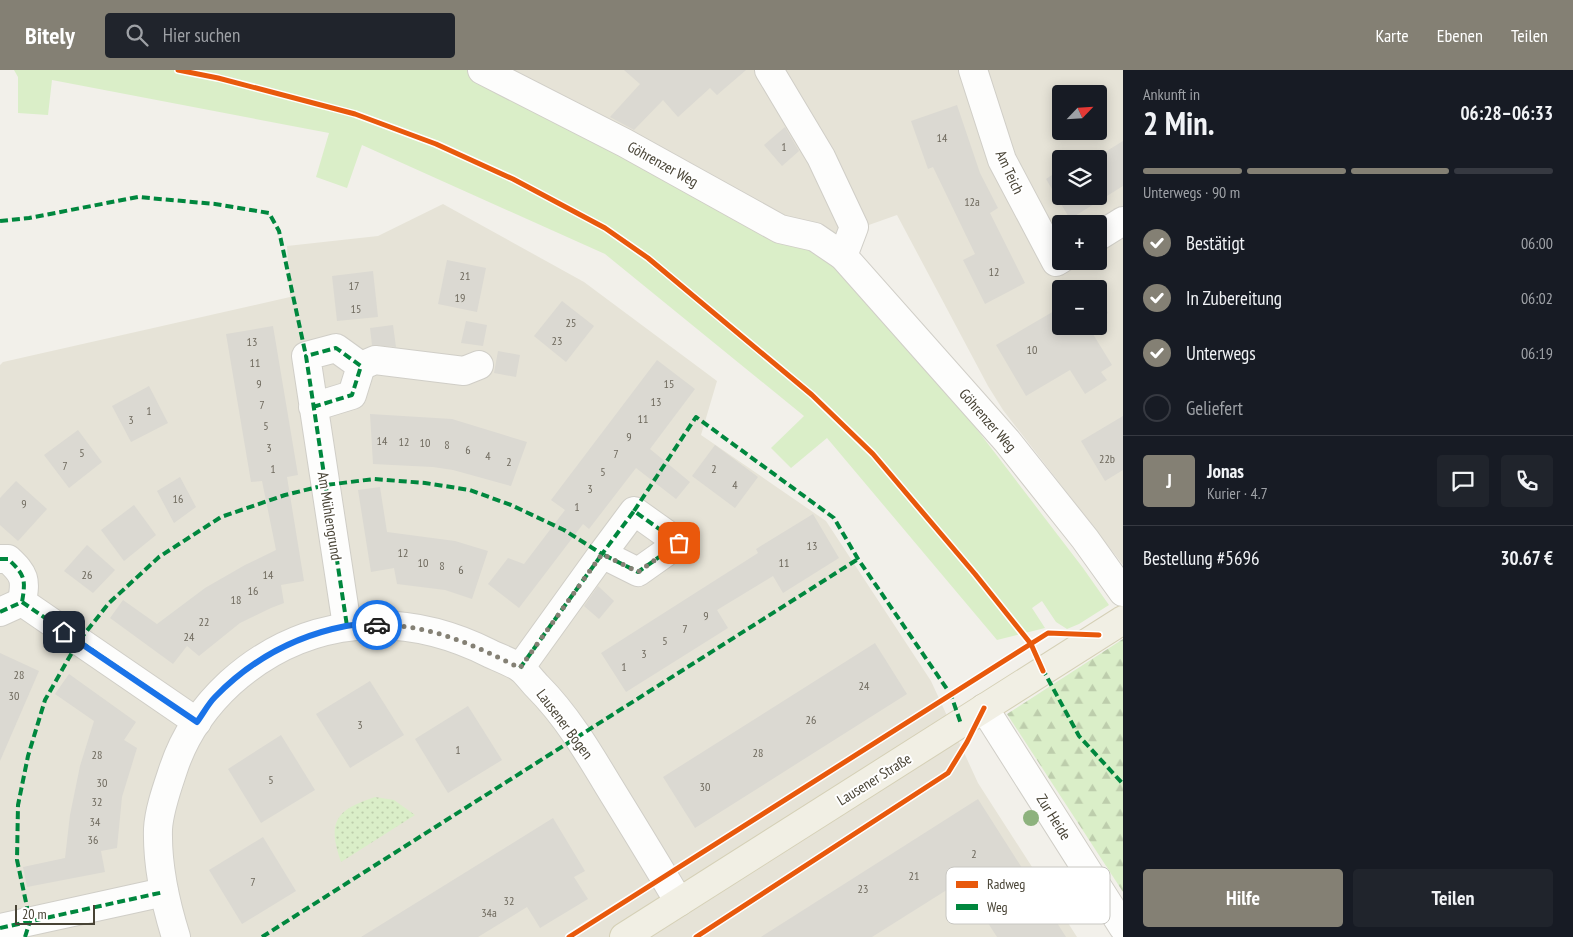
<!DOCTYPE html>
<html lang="de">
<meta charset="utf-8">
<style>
:root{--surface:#171b24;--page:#20242c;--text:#f1f3f6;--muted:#9ea1a6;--line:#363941;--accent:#848074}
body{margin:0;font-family:"PT Sans Narrow",sans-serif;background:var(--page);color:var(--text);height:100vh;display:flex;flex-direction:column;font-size:19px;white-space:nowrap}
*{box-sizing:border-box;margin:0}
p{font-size:16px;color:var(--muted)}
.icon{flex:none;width:28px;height:28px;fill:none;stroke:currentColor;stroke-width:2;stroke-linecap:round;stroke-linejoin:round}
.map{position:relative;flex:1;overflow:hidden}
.side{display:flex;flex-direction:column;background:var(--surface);width:450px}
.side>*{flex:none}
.needle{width:32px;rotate:65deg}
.buttons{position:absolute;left:1052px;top:15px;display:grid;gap:10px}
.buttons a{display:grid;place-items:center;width:55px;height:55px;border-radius:5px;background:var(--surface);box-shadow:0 2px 12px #0003;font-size:25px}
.scale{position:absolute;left:15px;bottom:12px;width:80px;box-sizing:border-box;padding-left:5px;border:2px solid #484335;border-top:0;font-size:14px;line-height:18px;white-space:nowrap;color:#484335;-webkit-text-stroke:4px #fff;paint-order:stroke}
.pin{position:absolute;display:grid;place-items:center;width:42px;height:42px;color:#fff;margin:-21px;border-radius:10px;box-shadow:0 2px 8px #0006}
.courier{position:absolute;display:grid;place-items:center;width:50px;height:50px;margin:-25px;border:4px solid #1a73e8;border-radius:50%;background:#fff;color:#222;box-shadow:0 1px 6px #0007}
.overview em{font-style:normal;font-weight:800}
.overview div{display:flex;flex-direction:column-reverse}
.overview{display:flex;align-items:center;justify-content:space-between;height:85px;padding:0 20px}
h1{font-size:32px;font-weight:800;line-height:38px}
.bar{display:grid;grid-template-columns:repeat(4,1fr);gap:8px 5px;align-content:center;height:60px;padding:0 20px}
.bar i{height:6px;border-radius:4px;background:var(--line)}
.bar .selected{background:var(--accent)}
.bar p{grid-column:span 4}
.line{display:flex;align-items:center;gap:12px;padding:0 20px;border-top:1px solid var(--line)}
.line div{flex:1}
.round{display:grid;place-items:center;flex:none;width:52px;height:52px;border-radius:5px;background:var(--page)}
ol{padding:0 20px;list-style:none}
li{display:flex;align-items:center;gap:15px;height:55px}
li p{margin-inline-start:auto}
li .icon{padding:5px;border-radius:50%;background:var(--accent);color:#fff;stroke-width:4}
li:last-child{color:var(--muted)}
li i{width:28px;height:28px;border:2px solid var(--line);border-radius:50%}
.primary-button{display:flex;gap:10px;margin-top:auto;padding:10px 20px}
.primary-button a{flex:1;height:58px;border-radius:5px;background:var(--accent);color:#fff;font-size:20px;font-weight:800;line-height:58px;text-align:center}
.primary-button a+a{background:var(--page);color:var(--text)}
header{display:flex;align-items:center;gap:30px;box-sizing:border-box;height:70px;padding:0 25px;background:var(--accent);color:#fff}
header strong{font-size:24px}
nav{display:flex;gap:28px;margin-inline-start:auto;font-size:18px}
.search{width:350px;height:45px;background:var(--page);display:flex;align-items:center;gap:12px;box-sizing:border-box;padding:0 18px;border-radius:5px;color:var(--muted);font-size:19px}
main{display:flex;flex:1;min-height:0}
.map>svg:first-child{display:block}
.residential{fill:#e6e3d7;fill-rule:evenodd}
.green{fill:#daeec8}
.forest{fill:url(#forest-firs)}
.park{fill:url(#park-dots)}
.building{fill:#dbd9d2}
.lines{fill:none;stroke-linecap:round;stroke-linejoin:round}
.minor-casing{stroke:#d0cec7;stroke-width:30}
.major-casing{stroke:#d5d0b6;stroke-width:30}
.minor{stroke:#fdfdfc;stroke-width:28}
.major{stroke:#f1efe4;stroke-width:28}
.quiet{stroke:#00873e;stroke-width:4;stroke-dasharray:8 4;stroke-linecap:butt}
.cycleway-casing{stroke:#fff;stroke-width:8}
.cycleway{stroke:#e8590c;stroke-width:5}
.tree{fill:#8db27d}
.done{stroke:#848074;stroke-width:5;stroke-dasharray:0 9}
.route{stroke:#1a73e8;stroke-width:6}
.labels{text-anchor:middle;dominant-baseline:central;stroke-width:4;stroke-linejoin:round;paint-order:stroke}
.number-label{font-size:12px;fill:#6e695d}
.street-label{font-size:15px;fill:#484335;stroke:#fff}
.key{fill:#fff;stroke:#c8c7c2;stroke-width:1}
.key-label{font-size:14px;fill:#484335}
</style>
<header>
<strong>Bitely</strong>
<div class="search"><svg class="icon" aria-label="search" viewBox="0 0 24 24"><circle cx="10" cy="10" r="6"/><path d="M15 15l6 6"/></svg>Hier suchen</div>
<nav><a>Karte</a><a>Ebenen</a><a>Teilen</a></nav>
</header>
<main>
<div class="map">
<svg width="1123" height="867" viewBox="0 0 1123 867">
<defs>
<pattern id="forest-firs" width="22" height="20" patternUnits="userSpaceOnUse" patternTransform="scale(1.25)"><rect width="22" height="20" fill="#daeec8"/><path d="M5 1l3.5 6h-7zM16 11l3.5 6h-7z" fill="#bdcdac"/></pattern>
<pattern id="park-dots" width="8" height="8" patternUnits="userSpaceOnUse" patternTransform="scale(1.25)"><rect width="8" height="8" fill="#daeec8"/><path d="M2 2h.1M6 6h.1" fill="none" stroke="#bdcdac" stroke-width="1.8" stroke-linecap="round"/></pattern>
</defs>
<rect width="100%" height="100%" fill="#f2f0ea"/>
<g class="residential">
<path d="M 502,0 L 1123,0 L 1123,495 L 1003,340 L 988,316 L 897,145 L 835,167 L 809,160 ZM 1061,24 L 1099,24 L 1099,61 L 1061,61 ZM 1061,89 L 1099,89 L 1099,126 L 1061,126 ZM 1061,154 L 1099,154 L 1099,191 L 1061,191 ZM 1061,219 L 1099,219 L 1099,256 L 1061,256 Z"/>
<path d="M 443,134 L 584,212 L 717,311 L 701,365 L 826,451 L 931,611 L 978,713 L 1077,867 L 0,867 L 0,295 L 3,292 L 290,227 L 287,176 L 378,166 Z"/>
</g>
<path class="green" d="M 14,0 L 470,0 L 805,173 L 839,196 L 933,302 L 1083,498 L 1109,535 L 1079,554 L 1067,559 L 1056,552 L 1042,531 L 1032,538 L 1045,558 L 997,570 L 827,368 L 791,398 L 771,378 L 804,346 L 605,184 L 362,75 L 347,118 L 316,107 L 329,63 L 52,10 L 48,45 L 18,43 L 18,7 Z"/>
<path class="forest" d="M 1123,569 L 1123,822 L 1007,644 Z"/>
<path class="park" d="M 375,727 L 394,730 L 415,745 L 341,792 C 327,752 335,740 375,727 Z"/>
<g class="building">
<path d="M 624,0 L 746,0 L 717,25 L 710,18 L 678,47 L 663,30 L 634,60 L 610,47 L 640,14 Z"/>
<path d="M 957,35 L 980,103 L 998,138 L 990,143 L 1025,213 L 985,234 L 963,190 L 975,184 L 933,97 L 928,99 L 911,51 Z"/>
<path d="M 785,57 L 799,81 L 782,96 L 764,75 Z"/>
<path d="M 1123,71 L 1123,116 L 1070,149 L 1046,109 L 1061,99 L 1061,126 L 1099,126 L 1099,89 L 1094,89 Z"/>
<path d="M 447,190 L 486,198 L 477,242 L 438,234 Z"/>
<path d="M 373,201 L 378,247 L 337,251 L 332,206 Z"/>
<path d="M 1099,227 L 1108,243 L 1099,248 Z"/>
<path d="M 562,231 L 594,256 L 566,292 L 534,266 Z"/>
<path d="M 1061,237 L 1061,256 L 1088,256 L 1112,295 L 1101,302 L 1107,310 L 1085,324 L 1070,300 L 1026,326 L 996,275 Z"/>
<path d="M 466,251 L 487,255 L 483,276 L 461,273 Z"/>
<path d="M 393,255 L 396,277 L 372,275 L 370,258 Z"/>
<path d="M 273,256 L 298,405 L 287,407 L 304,511 L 281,515 L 284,533 L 271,538 L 240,553 L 199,586 L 187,576 L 173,594 L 110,548 L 123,530 L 157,554 L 205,518 L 245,495 L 276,480 L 262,411 L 251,412 L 226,264 Z"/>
<path d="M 498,281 L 520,285 L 516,307 L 494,303 Z"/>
<path d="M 657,290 L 695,319 L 650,379 L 690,412 L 676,429 L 636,398 L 589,459 L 583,454 L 519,538 L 488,514 L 508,488 L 524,494 L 565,440 L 551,430 Z"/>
<path d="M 149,316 L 168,353 L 131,372 L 112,336 Z"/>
<path d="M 370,344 L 452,349 L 527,372 L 511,416 L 453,400 L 433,397 L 373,394 Z"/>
<path d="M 1123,346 L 1123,400 L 1105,411 L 1081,371 Z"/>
<path d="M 78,360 L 102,392 L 69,418 L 44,385 Z"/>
<path d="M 715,375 L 758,407 L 735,438 L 692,406 Z"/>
<path d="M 180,407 L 196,437 L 174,453 L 157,421 Z"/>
<path d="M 16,411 L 47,439 L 18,471 L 0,455 L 0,428 Z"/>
<path d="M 380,417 L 387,462 L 455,471 L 488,481 L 472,529 L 445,520 L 397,514 L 394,498 L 371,502 L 358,420 Z"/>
<path d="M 134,435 L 156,465 L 124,491 L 101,460 Z"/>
<path d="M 813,444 L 839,488 L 783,523 L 773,506 L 717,540 L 728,558 L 626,622 L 601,583 L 758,483 L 756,479 Z"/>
<path d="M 87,475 L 115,500 L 93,523 L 64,501 Z"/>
<path d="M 598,516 L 614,531 L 599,549 L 584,536 Z"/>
<path d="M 875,573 L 907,624 L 695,758 L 663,707 Z"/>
<path d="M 0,583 L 39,601 L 0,691 Z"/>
<path d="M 69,604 L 136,652 L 124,670 L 137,678 L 122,727 L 117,778 L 101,781 L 105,802 L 27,817 L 23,797 L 65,788 L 70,745 L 80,696 L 94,651 L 55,624 Z"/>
<path d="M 370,611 L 404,665 L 350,698 L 316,644 Z"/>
<path d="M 468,636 L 502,690 L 448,723 L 415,669 Z"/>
<path d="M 281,665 L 315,720 L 261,753 L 228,699 Z"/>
<path d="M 978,729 L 1066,867 L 997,867 L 961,811 L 872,867 L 761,867 Z"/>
<path d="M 553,748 L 585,801 L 574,807 L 588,829 L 540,858 L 527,837 L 478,867 L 361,867 Z"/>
<path d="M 263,767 L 296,821 L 242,854 L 209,800 Z"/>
</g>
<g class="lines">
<g class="minor-casing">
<g id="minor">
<path d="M 482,0 L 625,73 L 780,159 L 815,167 L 843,186"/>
<path d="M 769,0 L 821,87 L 854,157 L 843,186 L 1007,371 L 1085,469 L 1123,522"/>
<path d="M 973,0 L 1002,90 L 1056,192 L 1061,189"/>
<path d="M 1099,166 L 1123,151"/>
<path d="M 361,296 L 375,290 L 464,301 L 479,295"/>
<path d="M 313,337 L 352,325 L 361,296 L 336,278 L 306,286 L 347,556"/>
<path d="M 0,489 L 8,489 C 25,505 26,509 22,532"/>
<path d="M 22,532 L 197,652"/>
<path d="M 0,542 L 22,532"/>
<path d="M 520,598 L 602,484 L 638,502 L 679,473 L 634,441 L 602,484"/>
<path d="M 984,638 L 1123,857"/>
<path d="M 0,858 L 164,822"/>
<path d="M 176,867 C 165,832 157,796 158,759 C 159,740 167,718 173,700 C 184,666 204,637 230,613 C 306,545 402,539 491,584 C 500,588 510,592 519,597 C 526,602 531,610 537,616 C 566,645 587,680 608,715 C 632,754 656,793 679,832"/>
</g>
</g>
<g class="major-casing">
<path id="major" d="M 624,867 L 1123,550"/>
</g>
<use href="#minor" class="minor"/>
<use href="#major" class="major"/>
<g class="quiet">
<path d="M 0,151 L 29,148 L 138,127 L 215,134 L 269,143 L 279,161 L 306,286"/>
<path d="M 313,337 L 352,325 L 361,296 L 336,278 L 306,286 L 347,556"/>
<path d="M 634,441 L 696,347 L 834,448 L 858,489 L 951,625 L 961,654"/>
<path d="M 0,489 L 8,489 C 25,505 26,509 22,532"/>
<path d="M 22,532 L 197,652"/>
<path d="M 0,542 L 22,532"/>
<path d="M 1042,598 L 1079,666 L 1123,714"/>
<path d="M 0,858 L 164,822"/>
<path d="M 25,867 L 30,851 L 17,790 L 18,735 L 28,686 L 45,630 L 78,572 L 109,533 L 159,487 L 221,447 L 285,425 L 326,415 L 374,409 L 425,413 L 470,420 L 511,435 L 564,460 L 602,484 L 634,441 L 679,473 L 638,502 L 602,484 L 520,598"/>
<path d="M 262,867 L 858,489"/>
</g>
<g class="cycleway-casing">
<g id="cycleway">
<path d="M 178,0 L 218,8 L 355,44 L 436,74 L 513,109 L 605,158 L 648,188 L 812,325 L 873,384 L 975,504 L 1031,574 L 1043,601"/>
<path d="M 569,867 L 1048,563 L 1099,565"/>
<path d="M 696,867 L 948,703 L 967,672 L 984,638"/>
</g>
</g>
<use href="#cycleway" class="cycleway"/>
</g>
<circle class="tree" cx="1031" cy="748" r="8"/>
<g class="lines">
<path class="done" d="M 377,555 C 429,554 474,575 520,598 L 602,484 L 638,502 L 679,473"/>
<path class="route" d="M 64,562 L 197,652 C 203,644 208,634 215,627 C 251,590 295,566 346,556 C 356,554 367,555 377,555"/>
</g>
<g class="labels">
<g class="number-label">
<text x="942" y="67">14</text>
<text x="784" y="76">1</text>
<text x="972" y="131">12a</text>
<text x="994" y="201">12</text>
<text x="465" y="205">21</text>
<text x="354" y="215">17</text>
<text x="460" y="227">19</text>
<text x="356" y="238">15</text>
<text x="571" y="252">25</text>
<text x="557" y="270">23</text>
<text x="252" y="271">13</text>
<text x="1032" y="279">10</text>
<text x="255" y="292">11</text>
<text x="259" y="313">9</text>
<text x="669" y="313">15</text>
<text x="656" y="331">13</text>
<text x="262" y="334">7</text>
<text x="149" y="340">1</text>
<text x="643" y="348">11</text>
<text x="131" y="349">3</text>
<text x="266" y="355">5</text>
<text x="629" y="366">9</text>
<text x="382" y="370">14</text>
<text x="404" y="371">12</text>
<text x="425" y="372">10</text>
<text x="447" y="374">8</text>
<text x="269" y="377">3</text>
<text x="468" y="379">6</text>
<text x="82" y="382">5</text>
<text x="616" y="383">7</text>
<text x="488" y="385">4</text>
<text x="1107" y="388">22b</text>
<text x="509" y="391">2</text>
<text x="65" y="395">7</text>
<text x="273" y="398">1</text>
<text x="714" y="398">2</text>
<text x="603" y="401">5</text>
<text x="735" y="414">4</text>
<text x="590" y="418">3</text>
<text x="178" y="428">16</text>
<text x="24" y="433">9</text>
<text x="577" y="436">1</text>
<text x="812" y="475">13</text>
<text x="403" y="482">12</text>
<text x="423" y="492">10</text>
<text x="784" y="492">11</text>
<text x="442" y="495">8</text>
<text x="461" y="499">6</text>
<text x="87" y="504">26</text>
<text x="268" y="504">14</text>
<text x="253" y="520">16</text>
<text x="236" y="529">18</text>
<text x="706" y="545">9</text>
<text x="204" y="551">22</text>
<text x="685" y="558">7</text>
<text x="189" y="566">24</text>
<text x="665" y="570">5</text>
<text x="644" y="583">3</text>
<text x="624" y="596">1</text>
<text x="19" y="604">28</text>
<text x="864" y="615">24</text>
<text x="14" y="625">30</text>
<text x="811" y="649">26</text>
<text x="360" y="654">3</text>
<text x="458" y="679">1</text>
<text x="758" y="682">28</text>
<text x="97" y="684">28</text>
<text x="271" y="709">5</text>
<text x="102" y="712">30</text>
<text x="705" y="716">30</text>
<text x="97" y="731">32</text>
<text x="95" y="751">34</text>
<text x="93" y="769">36</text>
<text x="974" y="783">2</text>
<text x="914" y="805">21</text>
<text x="253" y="811">7</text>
<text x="863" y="818">23</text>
<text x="509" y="830">32</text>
<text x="489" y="842">34a</text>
</g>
<g class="street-label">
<text transform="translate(663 94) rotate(29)">Göhrenzer Weg</text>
<text transform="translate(1010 102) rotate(65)">Am Teich</text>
<text transform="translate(988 350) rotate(49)">Göhrenzer Weg</text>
<text transform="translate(330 446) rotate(81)">Am Mühlengrund</text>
<text transform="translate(565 654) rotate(53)">Lausener Bogen</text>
<text transform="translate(874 709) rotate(-32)">Lausener Straße</text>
<text transform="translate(1054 747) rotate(58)">Zur Heide</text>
</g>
</g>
<rect x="946" y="797" width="164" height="57" rx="8" class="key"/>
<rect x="956" y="811" width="22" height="7" fill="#e8590c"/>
<rect x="956" y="834" width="22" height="6" fill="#00873e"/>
<g class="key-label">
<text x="987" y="819">Radweg</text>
<text x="987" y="842">Weg</text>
</g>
</svg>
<div class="buttons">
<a><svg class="needle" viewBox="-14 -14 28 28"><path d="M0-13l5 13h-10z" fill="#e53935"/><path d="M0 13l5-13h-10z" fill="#9ea1a6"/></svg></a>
<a><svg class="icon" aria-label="layers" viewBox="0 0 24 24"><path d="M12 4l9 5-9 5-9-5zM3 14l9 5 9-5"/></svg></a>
<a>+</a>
<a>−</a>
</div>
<div class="scale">20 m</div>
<div class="pin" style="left:679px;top:473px;background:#ea580c"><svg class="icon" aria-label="bag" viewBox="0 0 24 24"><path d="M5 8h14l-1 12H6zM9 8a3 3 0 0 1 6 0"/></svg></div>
<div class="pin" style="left:64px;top:562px;background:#1f2937"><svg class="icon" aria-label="home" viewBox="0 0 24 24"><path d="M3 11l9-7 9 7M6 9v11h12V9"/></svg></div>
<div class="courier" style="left:377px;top:555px"><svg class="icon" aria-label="car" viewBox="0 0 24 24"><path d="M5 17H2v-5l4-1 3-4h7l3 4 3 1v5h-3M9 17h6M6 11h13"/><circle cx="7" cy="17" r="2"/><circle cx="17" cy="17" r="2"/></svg></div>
</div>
<section class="side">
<div class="overview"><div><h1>2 Min.</h1><p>Ankunft in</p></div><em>06:28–06:33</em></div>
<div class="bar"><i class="selected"></i><i class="selected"></i><i class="selected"></i><i></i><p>Unterwegs · 90 m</p></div>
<ol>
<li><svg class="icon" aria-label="check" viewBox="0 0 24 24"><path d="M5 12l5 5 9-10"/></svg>Bestätigt<p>06:00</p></li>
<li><svg class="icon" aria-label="check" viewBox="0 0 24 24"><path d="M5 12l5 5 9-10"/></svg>In Zubereitung<p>06:02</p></li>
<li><svg class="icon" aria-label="check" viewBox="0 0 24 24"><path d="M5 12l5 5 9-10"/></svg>Unterwegs<p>06:19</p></li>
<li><i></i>Geliefert</li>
</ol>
<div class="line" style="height:90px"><b class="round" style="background:var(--accent);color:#fff">J</b><div><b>Jonas</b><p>Kurier · 4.7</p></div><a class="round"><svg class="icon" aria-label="chat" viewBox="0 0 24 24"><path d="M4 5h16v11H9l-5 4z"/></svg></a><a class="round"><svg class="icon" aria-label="phone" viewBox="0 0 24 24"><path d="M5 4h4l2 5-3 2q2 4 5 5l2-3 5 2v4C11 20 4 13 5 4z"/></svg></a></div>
<div class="line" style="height:65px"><div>Bestellung #5696</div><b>30.67 €</b></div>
<div class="primary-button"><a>Hilfe</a><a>Teilen</a></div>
</section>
</main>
